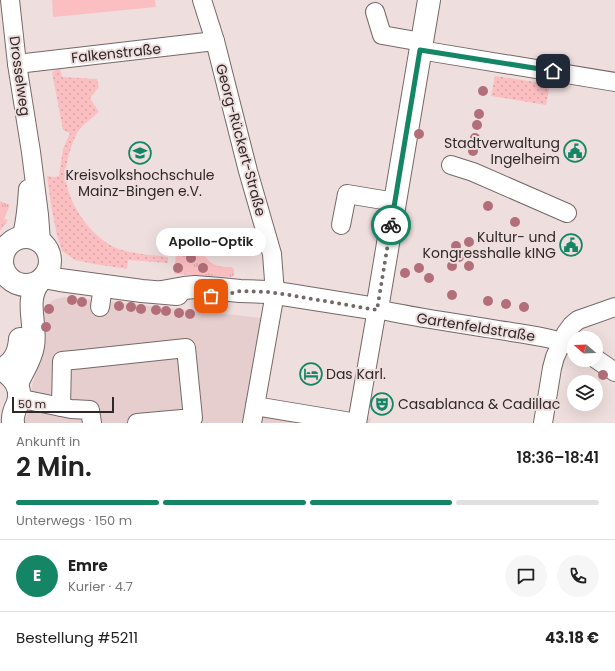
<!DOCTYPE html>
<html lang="de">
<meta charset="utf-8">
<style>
:root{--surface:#fff;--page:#f6f6f6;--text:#222;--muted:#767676;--line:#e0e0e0;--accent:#148665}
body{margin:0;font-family:Poppins,sans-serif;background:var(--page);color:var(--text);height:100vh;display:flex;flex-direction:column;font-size:15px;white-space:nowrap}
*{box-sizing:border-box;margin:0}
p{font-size:13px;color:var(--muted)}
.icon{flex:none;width:22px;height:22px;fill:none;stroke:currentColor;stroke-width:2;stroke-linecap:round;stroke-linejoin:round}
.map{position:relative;height:423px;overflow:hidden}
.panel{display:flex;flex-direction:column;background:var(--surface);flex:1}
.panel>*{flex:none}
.needle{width:26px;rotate:289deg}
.tools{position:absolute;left:567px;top:331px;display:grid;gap:8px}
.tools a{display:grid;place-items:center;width:36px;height:36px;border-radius:50%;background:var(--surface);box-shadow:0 4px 16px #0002;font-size:20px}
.scale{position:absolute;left:12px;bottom:10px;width:102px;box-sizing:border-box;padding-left:4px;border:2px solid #2f2828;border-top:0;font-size:11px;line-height:14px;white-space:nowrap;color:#2f2828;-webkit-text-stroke:3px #efdede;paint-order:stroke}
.pin{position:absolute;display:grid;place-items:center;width:34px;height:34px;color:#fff;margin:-17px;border-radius:8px;box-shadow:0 2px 6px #0006}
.courier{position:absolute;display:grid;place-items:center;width:40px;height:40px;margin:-20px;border:3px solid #148665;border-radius:50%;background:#fff;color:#222;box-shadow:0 1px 5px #0007}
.bubble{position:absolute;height:28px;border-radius:14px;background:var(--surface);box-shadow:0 4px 16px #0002;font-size:13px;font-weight:600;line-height:28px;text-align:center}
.overview em{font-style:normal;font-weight:600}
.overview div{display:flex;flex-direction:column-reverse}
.overview{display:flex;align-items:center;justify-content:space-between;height:68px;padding:0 16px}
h1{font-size:26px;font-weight:600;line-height:30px}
.bar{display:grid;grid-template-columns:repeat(4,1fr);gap:6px 4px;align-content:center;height:48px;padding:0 16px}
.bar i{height:5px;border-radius:3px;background:var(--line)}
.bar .current{background:var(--accent)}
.bar p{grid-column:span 4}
.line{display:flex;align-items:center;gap:10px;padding:0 16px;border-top:1px solid var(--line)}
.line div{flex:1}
.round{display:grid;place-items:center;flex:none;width:42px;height:42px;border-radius:21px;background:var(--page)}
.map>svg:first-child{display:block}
.built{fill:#e6cece}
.grass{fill:url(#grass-tufts)}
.park{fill:url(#park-dots)}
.garden{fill:#fbbfc1}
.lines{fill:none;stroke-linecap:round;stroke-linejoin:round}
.minor-casing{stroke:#776868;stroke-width:20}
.major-casing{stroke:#776868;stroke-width:24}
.minor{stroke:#fff;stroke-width:18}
.major{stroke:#fff;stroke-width:22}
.tree{fill:#b26f7a}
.done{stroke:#726868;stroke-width:4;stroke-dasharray:0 7.2}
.route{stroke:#148665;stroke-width:5}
.labels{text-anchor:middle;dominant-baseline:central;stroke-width:4;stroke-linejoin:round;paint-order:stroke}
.street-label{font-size:14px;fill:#2f2828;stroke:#efdede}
.poi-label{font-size:14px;fill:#2f2828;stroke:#efdede;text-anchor:end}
</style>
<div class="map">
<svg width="615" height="423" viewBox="0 0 615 423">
<defs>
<pattern id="grass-tufts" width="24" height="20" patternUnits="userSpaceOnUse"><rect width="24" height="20" fill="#fbbfc1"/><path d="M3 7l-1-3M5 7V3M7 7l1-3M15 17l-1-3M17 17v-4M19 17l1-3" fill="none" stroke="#d7a4a6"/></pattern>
<pattern id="park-dots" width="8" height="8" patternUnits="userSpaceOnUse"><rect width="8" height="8" fill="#fbbfc1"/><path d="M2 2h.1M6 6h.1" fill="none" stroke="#d7a4a6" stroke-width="1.8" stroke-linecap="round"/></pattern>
</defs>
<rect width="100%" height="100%" fill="#efdede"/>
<path class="built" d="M 65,297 L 262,318 L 265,403 L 371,418 L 370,423 L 25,423 L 24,420 L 30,409 L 32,401 L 32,385 L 43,352 L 42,315 L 44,308 L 52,301 L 56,299 Z"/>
<g class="grass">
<path d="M 0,201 L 10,205 L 4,219 L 8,220 L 0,231 Z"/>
<path d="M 194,241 L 197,241 L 201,243 C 203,262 215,268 232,267 L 234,270 L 234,275 L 232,277 L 174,274 L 176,253 Z"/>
</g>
<g class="park">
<path d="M 60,68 L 62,77 L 97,79 L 99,87 L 90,98 L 99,112 C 93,117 81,126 77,133 C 71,145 64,167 66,180 C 69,205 91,236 114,247 C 129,254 152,255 168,257 L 168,263 L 128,260 L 127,269 L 94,264 L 75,260 L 62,251 L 57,235 L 52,211 L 47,176 L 54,177 L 59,176 L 63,149 L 70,133 L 63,130 L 52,72 Z"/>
<path d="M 495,76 L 550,84 L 546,105 L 491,96 Z"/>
</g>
<path class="garden" d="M 52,0 L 155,0 L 156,7 L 53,17 Z"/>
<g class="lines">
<g class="minor-casing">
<g id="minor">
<path d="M 10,0 L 17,64 L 31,152 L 39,215 L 41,242"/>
<path d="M 202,0 L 215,41 L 248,171 L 272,254 L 275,293 L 252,423"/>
<path d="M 375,12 L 382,35 L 422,42"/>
<path d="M 420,50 L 615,82"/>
<path d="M 17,64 L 215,41"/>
<path d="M 451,165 L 473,172 L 567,213"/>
<path d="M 341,225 L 347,194 L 395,202"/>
<path d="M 21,238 C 26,222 27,205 28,189"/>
<path d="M 100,307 L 103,286"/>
<path d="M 596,359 L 615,372"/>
<path d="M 19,399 L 27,400 L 71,409 L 90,410 L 92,423"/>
<path d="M 255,406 L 357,423"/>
<path d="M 61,407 L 62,361 L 83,359 L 186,348 L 193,418 L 137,423"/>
<path d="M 357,423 L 377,309 C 417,318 458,323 499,330 C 524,334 550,337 574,346"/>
<path d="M 543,423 L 552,368 L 555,357 L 566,333 L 572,325 L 578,320 L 615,307"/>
</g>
</g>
<g class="major-casing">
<g id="major">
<circle cx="26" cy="261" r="24"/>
<path d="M 44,277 L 60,280 L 142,291 L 177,294"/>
<path d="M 162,292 L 184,288 L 195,287 L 220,289 L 240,291 L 268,292 L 289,295 L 377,309 L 429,0"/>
<path d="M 0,370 C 14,364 19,353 20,339"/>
<path d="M 8,374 C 18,382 22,393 17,405 C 14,411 12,416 13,423"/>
<path d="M 17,384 C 22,371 31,360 33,346 C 37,325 24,300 39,282"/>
</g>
</g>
<use href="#minor" class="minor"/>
<use href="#major" class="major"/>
</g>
<g class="tree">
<circle cx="483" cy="91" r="5"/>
<circle cx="479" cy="114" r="5"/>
<circle cx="477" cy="125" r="5"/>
<circle cx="419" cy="134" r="5"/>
<circle cx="475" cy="138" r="5"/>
<circle cx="473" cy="151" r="5"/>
<circle cx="488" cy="206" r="5"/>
<circle cx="515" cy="222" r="5"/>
<circle cx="469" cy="242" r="5"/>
<circle cx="456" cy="246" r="5"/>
<circle cx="474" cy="254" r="5"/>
<circle cx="459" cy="257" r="5"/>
<circle cx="191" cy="258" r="5"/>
<circle cx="452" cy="266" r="5"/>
<circle cx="469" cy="266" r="5"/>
<circle cx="178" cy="268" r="5"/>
<circle cx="203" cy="268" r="5"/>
<circle cx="419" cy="268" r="5"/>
<circle cx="405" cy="273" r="5"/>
<circle cx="429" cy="278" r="5"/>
<circle cx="452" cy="295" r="5"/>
<circle cx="72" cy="300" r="5"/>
<circle cx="488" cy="301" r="5"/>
<circle cx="82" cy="302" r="5"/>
<circle cx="506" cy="304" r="5"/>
<circle cx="119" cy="306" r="5"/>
<circle cx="131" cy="307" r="5"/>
<circle cx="524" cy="307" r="5"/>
<circle cx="49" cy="309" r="5"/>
<circle cx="141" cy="309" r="5"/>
<circle cx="156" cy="310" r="5"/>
<circle cx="166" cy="311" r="5"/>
<circle cx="179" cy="313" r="5"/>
<circle cx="190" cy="314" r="5"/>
<circle cx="46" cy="327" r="5"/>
<circle cx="603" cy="375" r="5"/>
</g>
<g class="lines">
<path class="done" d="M 211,296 L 224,295 L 240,291 L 268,292 L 289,295 L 377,310 L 391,225"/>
<path class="route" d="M 391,225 L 420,50 L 553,71"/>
</g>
<defs>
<g id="civic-ring" transform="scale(1.15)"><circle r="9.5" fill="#efdede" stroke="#148665" stroke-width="1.5"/><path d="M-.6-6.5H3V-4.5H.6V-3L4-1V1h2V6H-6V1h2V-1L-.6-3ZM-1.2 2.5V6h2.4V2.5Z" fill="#148665"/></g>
<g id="university-ring" transform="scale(1.15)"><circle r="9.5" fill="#efdede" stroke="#148665" stroke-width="1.5"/><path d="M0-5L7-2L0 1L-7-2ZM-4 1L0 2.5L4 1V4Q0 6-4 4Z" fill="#148665"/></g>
<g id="hotel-ring" transform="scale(1.15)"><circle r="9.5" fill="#efdede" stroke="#148665" stroke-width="1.5"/><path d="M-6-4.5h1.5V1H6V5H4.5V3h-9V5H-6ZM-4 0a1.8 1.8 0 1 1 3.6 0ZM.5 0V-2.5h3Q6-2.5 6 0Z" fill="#148665"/></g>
<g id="theatre-ring" transform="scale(1.15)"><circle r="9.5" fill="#efdede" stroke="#148665" stroke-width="1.5"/><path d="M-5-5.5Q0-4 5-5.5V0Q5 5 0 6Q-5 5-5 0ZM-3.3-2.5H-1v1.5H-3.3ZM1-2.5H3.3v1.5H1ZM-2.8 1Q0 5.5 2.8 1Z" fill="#148665"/></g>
</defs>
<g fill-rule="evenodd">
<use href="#civic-ring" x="575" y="151"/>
<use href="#university-ring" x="140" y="153"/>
<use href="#civic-ring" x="571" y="245"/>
<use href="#hotel-ring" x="311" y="374"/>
<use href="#theatre-ring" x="382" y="404"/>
</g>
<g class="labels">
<g class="street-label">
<text transform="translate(116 53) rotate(-6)">Falkenstraße</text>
<text transform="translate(20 76) rotate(82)">Drosselweg</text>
<text transform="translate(241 140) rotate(75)">Georg-Rückert-Straße</text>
<text transform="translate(476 327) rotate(9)">Gartenfeldstraße</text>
</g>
<g class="poi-label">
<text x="560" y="143">Stadtverwaltung<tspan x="560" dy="16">Ingelheim</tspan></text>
<text x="140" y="175" text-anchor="middle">Kreisvolkshochschule<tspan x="140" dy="16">Mainz-Bingen e.V.</tspan></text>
<text x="556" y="237">Kultur- und<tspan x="556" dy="16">Kongresshalle kING</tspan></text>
<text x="326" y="374" text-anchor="start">Das Karl.</text>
<text x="398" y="404" text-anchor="start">Casablanca &amp; Cadillac</text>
</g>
</g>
</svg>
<div class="tools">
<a><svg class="needle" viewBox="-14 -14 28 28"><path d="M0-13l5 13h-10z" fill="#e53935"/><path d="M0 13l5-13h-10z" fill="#767676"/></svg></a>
<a><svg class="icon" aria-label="layers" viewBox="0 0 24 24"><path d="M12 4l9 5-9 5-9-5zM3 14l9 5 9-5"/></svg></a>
</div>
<div class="scale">50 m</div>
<div class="pin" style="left:211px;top:296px;background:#ea580c"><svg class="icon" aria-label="bag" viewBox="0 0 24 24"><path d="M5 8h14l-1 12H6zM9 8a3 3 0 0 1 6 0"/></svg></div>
<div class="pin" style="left:553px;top:71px;background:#1f2937"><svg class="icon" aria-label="home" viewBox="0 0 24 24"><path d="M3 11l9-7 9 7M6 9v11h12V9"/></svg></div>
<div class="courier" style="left:391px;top:225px"><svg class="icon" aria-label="bike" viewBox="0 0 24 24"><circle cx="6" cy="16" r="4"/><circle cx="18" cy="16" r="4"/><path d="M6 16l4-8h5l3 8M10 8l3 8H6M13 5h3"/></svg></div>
<div class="bubble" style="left:156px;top:228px;width:110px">Apollo-Optik</div>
</div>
<section class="panel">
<div class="overview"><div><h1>2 Min.</h1><p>Ankunft in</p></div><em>18:36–18:41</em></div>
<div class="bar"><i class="current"></i><i class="current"></i><i class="current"></i><i></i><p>Unterwegs · 150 m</p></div>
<div class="line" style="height:72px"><b class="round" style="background:var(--accent);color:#fff">E</b><div><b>Emre</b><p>Kurier · 4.7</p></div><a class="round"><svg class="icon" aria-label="chat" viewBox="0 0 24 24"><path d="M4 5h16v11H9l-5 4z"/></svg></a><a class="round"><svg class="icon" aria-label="phone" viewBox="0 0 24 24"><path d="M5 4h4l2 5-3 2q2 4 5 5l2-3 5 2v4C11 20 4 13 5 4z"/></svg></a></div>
<div class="line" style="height:52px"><div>Bestellung #5211</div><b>43.18 €</b></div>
</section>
